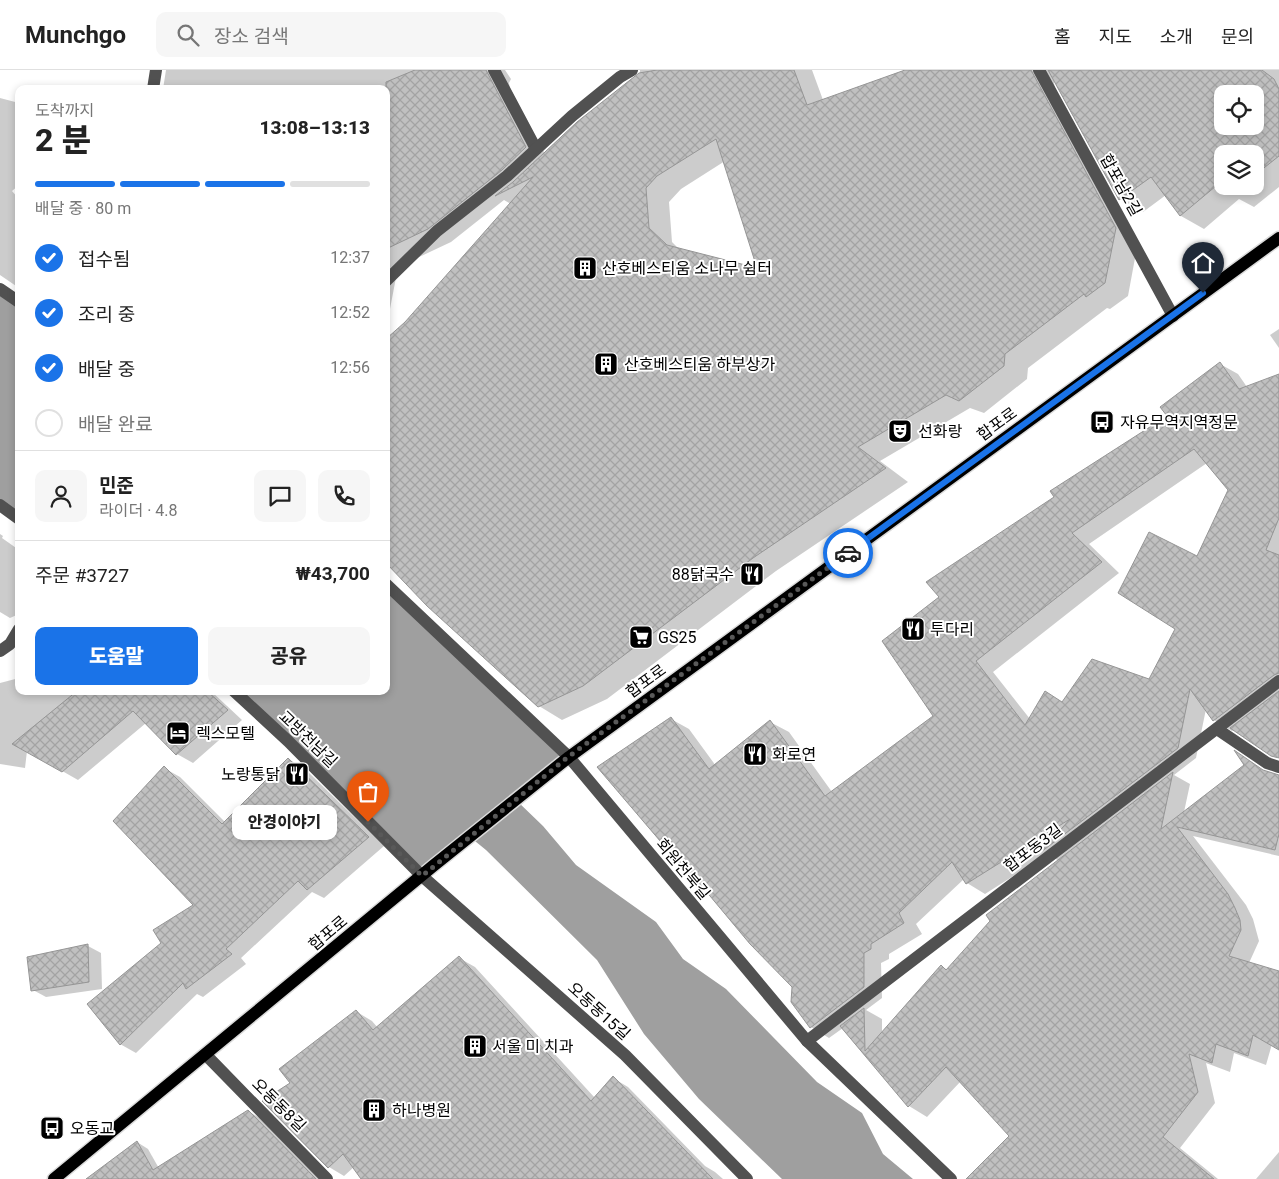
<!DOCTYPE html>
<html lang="ko">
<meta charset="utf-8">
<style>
:root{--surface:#fff;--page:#f6f6f6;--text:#222;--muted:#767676;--line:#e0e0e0;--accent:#1a73e8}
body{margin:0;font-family:Roboto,"Noto Sans KR",sans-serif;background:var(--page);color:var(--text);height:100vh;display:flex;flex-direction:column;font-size:19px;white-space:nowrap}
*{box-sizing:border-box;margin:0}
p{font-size:16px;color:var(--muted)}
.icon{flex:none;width:28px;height:28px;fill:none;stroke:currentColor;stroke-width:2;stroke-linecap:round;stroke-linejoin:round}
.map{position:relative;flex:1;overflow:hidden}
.panel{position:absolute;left:15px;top:15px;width:375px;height:610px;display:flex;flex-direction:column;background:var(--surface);border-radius:10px;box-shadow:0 2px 8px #0003}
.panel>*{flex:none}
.tools{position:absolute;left:1214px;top:15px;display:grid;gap:10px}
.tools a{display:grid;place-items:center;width:50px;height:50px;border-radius:10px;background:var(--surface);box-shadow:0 2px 8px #0003;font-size:25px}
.pin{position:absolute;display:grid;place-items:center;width:42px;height:42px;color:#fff;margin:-51px -21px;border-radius:50% 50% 50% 0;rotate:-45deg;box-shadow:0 0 5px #0007}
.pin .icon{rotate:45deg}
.courier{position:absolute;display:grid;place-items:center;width:50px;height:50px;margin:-25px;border:4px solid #1a73e8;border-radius:50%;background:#fff;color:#222;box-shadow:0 1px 6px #0007}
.bubble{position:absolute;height:35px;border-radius:10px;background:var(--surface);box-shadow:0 2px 8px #0003;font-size:16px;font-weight:800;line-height:35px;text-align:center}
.summary em{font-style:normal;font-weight:800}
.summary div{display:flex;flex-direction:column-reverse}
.summary{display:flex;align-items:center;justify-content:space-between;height:85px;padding:0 20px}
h1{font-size:32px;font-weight:800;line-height:38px}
.bar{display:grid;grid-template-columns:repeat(4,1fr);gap:8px 5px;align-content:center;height:60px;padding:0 20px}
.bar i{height:6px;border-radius:4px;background:var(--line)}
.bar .on{background:var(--accent)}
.bar p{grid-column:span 4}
.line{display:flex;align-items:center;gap:12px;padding:0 20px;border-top:1px solid var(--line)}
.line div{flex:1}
.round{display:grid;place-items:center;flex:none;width:52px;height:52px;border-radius:10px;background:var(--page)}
ol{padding:0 20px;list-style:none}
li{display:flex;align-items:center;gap:15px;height:55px}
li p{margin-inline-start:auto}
li .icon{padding:5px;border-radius:50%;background:var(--accent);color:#fff;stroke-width:4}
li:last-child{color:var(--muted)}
li i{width:28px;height:28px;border:2px solid var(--line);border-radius:50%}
.primary-button{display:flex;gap:10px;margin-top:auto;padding:10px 20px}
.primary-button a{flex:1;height:58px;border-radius:10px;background:var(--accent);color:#fff;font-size:20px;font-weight:800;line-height:58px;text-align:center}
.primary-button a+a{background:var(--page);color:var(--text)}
header{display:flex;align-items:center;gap:30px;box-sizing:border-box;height:70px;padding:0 25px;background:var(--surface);border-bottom:1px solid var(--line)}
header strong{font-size:24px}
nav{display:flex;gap:28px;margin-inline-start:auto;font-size:18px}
.search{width:350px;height:45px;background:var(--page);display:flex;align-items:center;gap:12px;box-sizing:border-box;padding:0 18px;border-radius:10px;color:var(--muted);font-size:19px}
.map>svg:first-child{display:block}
.water{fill:#9f9f9f}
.shadow{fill:#0003;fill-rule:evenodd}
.building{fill:url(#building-cross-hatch);stroke:#959595;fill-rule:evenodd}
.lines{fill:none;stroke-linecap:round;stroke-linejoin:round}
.major-casing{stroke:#dbdbdb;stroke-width:15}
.minor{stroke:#515151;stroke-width:12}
.major{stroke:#000;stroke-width:12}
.done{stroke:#595959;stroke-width:5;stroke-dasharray:0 9}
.route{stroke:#1a73e8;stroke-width:6}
.labels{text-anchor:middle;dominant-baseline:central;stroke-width:4;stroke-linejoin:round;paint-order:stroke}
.street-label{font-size:16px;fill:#000;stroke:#fff}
.poi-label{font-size:16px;fill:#000;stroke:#fff;text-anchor:start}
</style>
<header>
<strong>Munchgo</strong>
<div class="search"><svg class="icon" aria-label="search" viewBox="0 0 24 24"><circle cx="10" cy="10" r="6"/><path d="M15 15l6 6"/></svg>장소 검색</div>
<nav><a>홈</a><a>지도</a><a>소개</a><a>문의</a></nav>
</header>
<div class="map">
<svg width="1279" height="1109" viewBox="0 0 1279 1109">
<defs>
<pattern id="building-cross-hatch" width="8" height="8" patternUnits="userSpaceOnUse" patternTransform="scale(1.25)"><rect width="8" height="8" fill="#c0c0c0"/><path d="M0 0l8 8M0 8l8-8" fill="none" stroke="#a3a3a3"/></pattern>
</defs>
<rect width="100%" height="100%" fill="#fff"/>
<g class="water">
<path d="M 0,219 L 19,232 L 19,449 L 0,435 Z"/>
<path d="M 386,514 L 569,687 L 516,730 L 543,756 L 576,795 L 656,852 L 683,889 L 726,919 L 817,1012 L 862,1043 L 883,1084 L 913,1109 L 782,1109 L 699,1029 L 644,964 L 597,890 L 486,780 L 470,767 L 422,806 L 234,621 L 386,621 Z"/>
</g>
<g class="shadow">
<path d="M 166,0 L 505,0 L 511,9 L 509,13 L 510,18 L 545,84 L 640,5 L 640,0 L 812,0 L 823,30 L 909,0 L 1279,0 L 1279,117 L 1254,137 L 1239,129 L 1204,159 L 1181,146 L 1166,125 L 1143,142 L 1120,129 L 1055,10 L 1054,13 L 1055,18 L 1138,172 L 1128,226 L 1110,239 L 1107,238 L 1028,298 L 1027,309 L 984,343 L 970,338 L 880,391 L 908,412 L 776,501 L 607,629 L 562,650 L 539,636 L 511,134 L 504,130 L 451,172 L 398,197 L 386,260 L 386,19 L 163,19 ZM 1222,24 L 1255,24 L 1255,56 L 1222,56 ZM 1222,84 L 1255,84 L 1255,116 L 1222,116 ZM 725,91 L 759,200 L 680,180 L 672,172 L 669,132 L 681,119 Z"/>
<path d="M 0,28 L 19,33 L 19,115 L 12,121 L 19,129 L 19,218 L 0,205 Z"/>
<path d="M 1279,259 L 1279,278 L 1270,265 Z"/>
<path d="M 1220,294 L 1238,304 L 1247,317 L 1279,305 L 1279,625 L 1232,661 L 1214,650 L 1206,639 L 1196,688 L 1174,705 L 1190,714 L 1184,742 L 1268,703 L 1279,706 L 1279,786 L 1193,766 L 1246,835 L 1253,849 L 1259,871 L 1249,893 L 1279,902 L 1279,978 L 1272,974 L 1266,995 L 1234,983 L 1230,1002 L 1206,993 L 1215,1033 L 1180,1078 L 1218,1109 L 976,1109 L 1011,1066 L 961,1011 L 927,1047 L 909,1036 L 843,958 L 829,968 L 811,957 L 793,932 L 793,917 L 671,649 L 689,659 L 716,696 L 770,652 L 789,662 L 832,722 L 934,646 L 941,527 L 1055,428 L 1169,346 ZM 1207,393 L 1229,420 L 1197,487 L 1177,558 L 1150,611 L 1063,633 L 1030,649 L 993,602 L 1119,503 L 1089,474 ZM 1048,784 L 1059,791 L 948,900 L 941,896 L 882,963 L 882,949 L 866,940 L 882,928 L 881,893 L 889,889 L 889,884 L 922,864 L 916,854 L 964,809 L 967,813 L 985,824 Z"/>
<path d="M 0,464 L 3,466 L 2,468 L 19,480 L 19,544 L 10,548 L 0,542 Z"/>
<path d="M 19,608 L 19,621 L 211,621 L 242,650 L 193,693 L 177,684 L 146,653 L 78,710 L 27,681 L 25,698 L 0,694 L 0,613 Z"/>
<path d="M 288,689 L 304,698 L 384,776 L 324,828 L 312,822 L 241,888 L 246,894 L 203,927 L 197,924 L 136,983 L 120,974 L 162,873 L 195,836 L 164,698 L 180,707 L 225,752 Z"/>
<path d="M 88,876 L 101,883 L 102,919 L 46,927 L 33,920 Z"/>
<path d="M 459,888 L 475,897 L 595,1028 L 613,1008 L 628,1017 L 705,1096 L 715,1102 L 723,1109 L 363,1109 L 354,1097 L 344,1106 L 329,1097 L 291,1013 L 357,942 L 372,951 L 378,958 Z"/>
<path d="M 248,1041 L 263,1050 L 321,1109 L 170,1109 Z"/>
<path d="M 137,1072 L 148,1079 L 165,1109 L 88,1109 Z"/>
<path d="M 1279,1082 L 1279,1109 L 1256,1109 Z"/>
</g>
<g class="building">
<path d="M 415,0 L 486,0 L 526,77 L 502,100 L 428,159 L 386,179 L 386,12 Z"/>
<path d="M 657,0 L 794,0 L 807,35 L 905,0 L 1031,0 L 1116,158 L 1105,213 L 1086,227 L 1084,224 L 1005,284 L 1004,296 L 959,331 L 946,325 L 858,377 L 886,398 L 753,488 L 583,616 L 538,637 L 427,536 L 386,493 L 386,269 L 405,252 L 533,107 L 495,126 L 513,112 L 577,52 L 625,14 L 639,3 ZM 716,69 L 757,198 L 667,175 L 649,158 L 646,118 L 657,106 Z"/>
<path d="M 1048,0 L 1262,0 L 1274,9 L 1279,19 L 1279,86 L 1255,105 L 1255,84 L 1222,84 L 1222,111 L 1180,146 L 1151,107 L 1119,130 ZM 1222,24 L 1255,24 L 1255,56 L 1222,56 Z"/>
<path d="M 1220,292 L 1239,319 L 1279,304 L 1279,448 L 1266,480 L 1279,485 L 1279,603 L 1274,605 L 1213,651 L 1190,619 L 1178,678 L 1041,782 L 1070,749 L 966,814 L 952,792 L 899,843 L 904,853 L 871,874 L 871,879 L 864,883 L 864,917 L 810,958 L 791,932 L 792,917 L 750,874 L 705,820 L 678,792 L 597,697 L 671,647 L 709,699 L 770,650 L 825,726 L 933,646 L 882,571 L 939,527 L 926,512 L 1054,427 L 1050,421 L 1167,346 L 1160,337 ZM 1194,379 L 1228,420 L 1197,486 L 1149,462 L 1118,523 L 1175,559 L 1149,609 L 1092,589 L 1062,632 L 1045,621 L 1025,655 L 976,591 L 1102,492 L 1072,463 Z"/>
<path d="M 77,621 L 207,621 L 228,640 L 176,685 L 133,641 L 62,702 L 12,674 Z"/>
<path d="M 1279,621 L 1279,688 L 1271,686 L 1230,658 Z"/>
<path d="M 1234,680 L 1263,700 L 1279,705 L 1279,764 L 1275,780 L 1177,757 L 1228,824 L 1235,838 L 1240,850 L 1241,860 L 1229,886 L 1279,901 L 1279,980 L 1253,965 L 1248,986 L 1216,974 L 1212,993 L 1189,984 L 1198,1022 L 1163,1067 L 1214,1109 L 966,1109 L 1009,1066 L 946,997 L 908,1037 L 840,956 L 864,938 L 865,981 L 941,895 L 946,900 L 990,851 L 986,845 L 1173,702 L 1161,759 L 1244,695 Z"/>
<path d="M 288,688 L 369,767 L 307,820 L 298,811 L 226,879 L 232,884 L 186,919 L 183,913 L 120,975 L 87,934 L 161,873 L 153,860 L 193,835 L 113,751 L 164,696 L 222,754 Z"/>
<path d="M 88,874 L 89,912 L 31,921 L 27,887 Z"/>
<path d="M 459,886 L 591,1031 L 613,1006 L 713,1109 L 361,1109 L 343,1084 L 328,1098 L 262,1031 L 290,1013 L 279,999 L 356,940 L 373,960 Z"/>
<path d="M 248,1040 L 316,1109 L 86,1109 L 137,1071 L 153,1100 Z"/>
</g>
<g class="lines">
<g class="major-casing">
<path id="major" d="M 54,1109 L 433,796 L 569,687 L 1279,168"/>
</g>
<g class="minor">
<path d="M 494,0 L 536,79"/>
<path d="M 1039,0 L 1173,246"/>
<path d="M 153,19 L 156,0"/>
<path d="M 386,211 L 437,161 L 507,106 L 572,46 L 620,7 L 632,0"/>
<path d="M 0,219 L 19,232"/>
<path d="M 0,435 L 19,449"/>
<path d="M 386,514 L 569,687 L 807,971 L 951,1109"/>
<path d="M 0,581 L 10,574 L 19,559"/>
<path d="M 234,621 L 288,671 L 422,806 L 625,985 L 747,1109"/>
<path d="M 1217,659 L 1267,693 L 1279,697"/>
<path d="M 807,971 L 1279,611"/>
<path d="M 206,985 L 327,1109"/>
</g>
<use href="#major" class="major"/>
</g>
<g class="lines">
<path class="done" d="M 368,752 L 422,806 L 568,687 L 848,483"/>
<path class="route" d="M 848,483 L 1203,223"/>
</g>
<defs>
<g id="building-square" transform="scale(1.25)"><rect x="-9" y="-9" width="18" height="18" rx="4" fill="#000" stroke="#fff"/><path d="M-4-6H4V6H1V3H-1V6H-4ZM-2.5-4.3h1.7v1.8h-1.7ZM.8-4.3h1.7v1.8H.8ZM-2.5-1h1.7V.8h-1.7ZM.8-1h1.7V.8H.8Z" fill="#fff"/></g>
<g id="bus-square" transform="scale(1.25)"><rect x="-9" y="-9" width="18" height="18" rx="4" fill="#000" stroke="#fff"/><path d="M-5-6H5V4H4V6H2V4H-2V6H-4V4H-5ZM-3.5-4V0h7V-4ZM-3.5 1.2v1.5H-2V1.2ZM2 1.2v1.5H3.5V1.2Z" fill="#fff"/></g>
<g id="theatre-square" transform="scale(1.25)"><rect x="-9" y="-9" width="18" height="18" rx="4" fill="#000" stroke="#fff"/><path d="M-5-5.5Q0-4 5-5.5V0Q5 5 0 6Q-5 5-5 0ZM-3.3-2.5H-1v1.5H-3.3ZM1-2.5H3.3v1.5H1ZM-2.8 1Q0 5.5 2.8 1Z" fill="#fff"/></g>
<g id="restaurant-square" transform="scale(1.25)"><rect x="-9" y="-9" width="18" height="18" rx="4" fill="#000" stroke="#fff"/><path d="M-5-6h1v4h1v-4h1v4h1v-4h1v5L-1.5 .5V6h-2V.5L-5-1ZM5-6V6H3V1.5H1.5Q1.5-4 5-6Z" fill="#fff"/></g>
<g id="supermarket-square" transform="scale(1.25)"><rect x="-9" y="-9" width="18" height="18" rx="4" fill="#000" stroke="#fff"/><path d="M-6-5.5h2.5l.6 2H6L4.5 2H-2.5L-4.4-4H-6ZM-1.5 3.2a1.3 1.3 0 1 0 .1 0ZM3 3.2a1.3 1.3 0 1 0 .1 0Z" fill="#fff"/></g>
<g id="hotel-square" transform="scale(1.25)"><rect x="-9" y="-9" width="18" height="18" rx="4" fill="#000" stroke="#fff"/><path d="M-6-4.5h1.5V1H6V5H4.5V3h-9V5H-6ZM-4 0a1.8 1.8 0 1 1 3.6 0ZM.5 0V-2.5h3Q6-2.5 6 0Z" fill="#fff"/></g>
</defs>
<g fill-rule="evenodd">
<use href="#building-square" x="585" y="198"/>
<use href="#building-square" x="606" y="294"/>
<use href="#bus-square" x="1102" y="352"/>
<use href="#theatre-square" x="900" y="361"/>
<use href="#restaurant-square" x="752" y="504"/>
<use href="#restaurant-square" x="913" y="559"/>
<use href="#supermarket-square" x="641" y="567"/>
<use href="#hotel-square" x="178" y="663"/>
<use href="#restaurant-square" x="755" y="684"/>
<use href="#restaurant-square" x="297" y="704"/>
<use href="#building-square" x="475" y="976"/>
<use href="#building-square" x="374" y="1040"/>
<use href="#bus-square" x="52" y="1058"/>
</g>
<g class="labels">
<g class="street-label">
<text transform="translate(1121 115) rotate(61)">합포남2길</text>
<text transform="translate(997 354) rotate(-36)">합포로</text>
<text transform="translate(646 611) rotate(-36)">합포로</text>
<text transform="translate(308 669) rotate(44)">교방천남길</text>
<text transform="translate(1033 778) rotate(-37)">합포동3길</text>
<text transform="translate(683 799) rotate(50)">회원천북길</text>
<text transform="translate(328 863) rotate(-40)">합포로</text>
<text transform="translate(599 941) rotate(42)">오동동15길</text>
<text transform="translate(279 1035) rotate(45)">오동동8길</text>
</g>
<g class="poi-label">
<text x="602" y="198">산호베스티움 소나무 쉼터</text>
<text x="624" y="294">산호베스티움 하부상가</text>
<text x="1120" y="352">자유무역지역정문</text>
<text x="918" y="361">선화랑</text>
<text x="734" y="504" text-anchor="end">88닭국수</text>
<text x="930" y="559">투다리</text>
<text x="658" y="567">GS25</text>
<text x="196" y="663">렉스모텔</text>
<text x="772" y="684">화로연</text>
<text x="280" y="704" text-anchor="end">노랑통닭</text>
<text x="492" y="976">서울 미 치과</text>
<text x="392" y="1040">하나병원</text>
<text x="70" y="1058">오동교</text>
</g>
</g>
</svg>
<div class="tools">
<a><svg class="icon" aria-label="locate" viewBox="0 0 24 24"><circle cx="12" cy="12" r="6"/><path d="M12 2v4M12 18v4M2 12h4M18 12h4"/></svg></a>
<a><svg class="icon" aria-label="layers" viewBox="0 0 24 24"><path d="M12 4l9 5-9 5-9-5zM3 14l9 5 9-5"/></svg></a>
</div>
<div class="pin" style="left:368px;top:752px;background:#ea580c"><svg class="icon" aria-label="bag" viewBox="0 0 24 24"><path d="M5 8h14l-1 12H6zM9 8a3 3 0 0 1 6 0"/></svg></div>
<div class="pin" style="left:1203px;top:223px;background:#1f2937"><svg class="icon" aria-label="home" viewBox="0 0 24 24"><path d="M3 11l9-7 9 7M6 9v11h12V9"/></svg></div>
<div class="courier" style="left:848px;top:483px"><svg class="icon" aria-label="car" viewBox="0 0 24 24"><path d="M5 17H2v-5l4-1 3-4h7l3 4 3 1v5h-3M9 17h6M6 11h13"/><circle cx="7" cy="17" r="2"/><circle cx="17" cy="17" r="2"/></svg></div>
<div class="bubble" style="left:232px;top:735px;width:105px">안경이야기</div>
<section class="panel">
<div class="summary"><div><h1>2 분</h1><p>도착까지</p></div><em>13:08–13:13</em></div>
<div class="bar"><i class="on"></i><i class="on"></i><i class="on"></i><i></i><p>배달 중 · 80 m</p></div>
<ol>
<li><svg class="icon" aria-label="check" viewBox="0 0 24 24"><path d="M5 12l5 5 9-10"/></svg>접수됨<p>12:37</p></li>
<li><svg class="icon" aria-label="check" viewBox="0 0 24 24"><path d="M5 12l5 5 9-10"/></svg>조리 중<p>12:52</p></li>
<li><svg class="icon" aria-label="check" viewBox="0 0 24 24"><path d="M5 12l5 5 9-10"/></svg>배달 중<p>12:56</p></li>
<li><i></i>배달 완료</li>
</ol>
<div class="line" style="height:90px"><a class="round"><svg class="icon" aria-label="person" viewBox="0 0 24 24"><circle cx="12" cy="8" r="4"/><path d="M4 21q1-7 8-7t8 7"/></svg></a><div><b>민준</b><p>라이더 · 4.8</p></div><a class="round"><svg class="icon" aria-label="chat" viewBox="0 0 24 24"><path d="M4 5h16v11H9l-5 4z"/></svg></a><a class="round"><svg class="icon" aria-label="phone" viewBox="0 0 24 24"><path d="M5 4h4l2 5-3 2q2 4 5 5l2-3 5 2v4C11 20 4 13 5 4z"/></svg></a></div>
<div class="line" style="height:65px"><div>주문 #3727</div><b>₩43,700</b></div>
<div class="primary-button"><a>도움말</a><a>공유</a></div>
</section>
</div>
